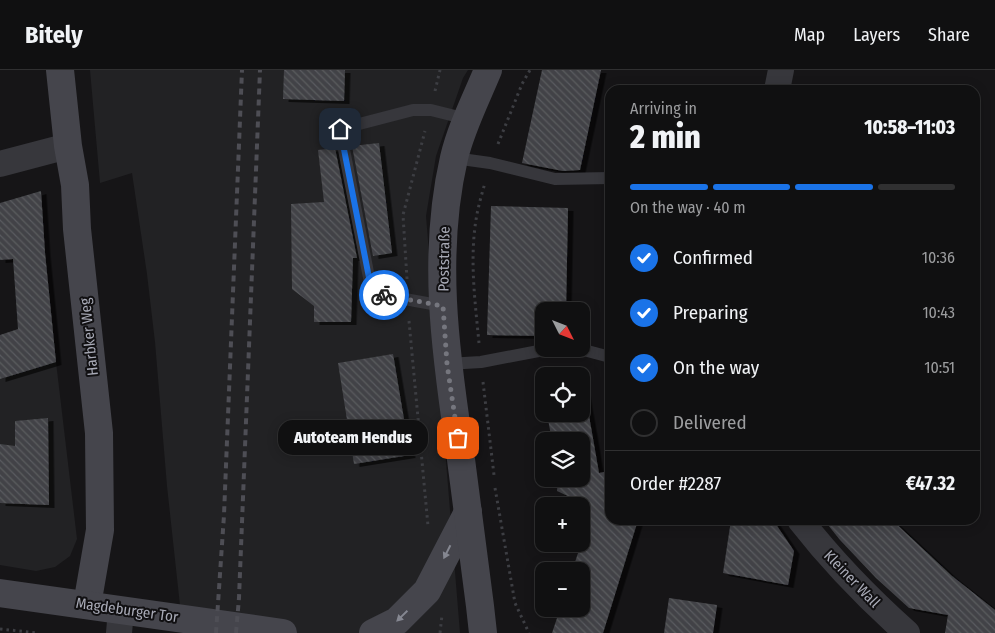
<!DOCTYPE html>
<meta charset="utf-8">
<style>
:root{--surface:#101011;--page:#19191a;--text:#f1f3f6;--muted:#9c9d9f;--line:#303031;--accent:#1a73e8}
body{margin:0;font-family:"Fira Sans Condensed",sans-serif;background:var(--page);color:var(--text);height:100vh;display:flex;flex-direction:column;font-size:19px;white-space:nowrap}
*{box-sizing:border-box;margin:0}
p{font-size:16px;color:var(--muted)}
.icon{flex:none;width:28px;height:28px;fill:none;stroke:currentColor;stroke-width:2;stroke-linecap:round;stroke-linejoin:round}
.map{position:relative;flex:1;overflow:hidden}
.details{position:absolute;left:605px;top:15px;width:375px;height:440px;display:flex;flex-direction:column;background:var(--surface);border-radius:15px;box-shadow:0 2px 12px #0003,0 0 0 1px var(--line)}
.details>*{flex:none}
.needle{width:32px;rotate:132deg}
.fabs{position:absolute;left:535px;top:232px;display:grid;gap:10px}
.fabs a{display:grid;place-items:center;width:55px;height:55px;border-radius:10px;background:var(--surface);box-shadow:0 2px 12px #0003,0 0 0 1px var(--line);font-size:25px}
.pin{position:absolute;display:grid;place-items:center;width:42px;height:42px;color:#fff;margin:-21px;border-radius:10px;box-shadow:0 2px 8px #0006}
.courier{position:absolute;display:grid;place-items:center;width:50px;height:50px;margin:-25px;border:4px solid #1a73e8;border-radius:50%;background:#fff;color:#222;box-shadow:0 1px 6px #0007}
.bubble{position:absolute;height:35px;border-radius:15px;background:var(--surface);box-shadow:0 2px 12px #0003,0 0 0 1px var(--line);font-size:16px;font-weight:800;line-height:35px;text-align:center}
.overview em{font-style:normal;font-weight:800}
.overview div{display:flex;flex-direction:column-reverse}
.overview{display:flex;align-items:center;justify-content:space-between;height:85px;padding:0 25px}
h1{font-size:32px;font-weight:800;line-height:38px}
.bar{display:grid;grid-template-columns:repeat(4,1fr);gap:8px 5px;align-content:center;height:60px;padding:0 25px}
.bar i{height:6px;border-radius:4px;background:var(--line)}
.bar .active{background:var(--accent)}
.bar p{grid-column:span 4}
.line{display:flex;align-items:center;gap:12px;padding:0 25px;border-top:1px solid var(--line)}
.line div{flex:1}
ol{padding:0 25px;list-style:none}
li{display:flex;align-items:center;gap:15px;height:55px}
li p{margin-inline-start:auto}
li .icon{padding:5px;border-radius:50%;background:var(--accent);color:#fff;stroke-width:4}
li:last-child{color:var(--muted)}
li i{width:28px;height:28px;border:2px solid var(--line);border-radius:50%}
header{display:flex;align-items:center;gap:30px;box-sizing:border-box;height:70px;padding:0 25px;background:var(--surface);border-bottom:1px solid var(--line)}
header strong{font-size:24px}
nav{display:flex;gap:28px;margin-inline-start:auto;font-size:18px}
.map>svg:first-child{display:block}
.built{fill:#222224}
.building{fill:url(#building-back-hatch);filter:url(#shadow)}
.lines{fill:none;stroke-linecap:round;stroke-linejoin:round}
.path{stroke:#3d3e43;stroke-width:3;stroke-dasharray:2.5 4;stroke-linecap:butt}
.lane{stroke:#37373c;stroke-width:12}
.street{stroke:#37373c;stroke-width:26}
.secondary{stroke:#45454c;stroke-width:28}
.rail{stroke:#4e4e55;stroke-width:4;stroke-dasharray:6 5;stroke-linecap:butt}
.oneway{fill:#858791}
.done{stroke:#75767e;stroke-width:5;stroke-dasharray:0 9}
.route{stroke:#1a73e8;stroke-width:6}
.labels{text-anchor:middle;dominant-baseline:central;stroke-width:4;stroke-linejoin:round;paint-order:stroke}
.street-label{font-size:15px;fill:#a8aab6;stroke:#111012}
</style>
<header>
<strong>Bitely</strong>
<nav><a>Map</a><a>Layers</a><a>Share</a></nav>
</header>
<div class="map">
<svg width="995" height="563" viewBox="0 0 995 563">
<defs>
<pattern id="building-back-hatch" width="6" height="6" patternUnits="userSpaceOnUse" patternTransform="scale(1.25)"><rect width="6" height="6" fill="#424347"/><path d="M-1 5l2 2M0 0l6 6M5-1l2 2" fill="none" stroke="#5a5b5f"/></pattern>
<filter id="shadow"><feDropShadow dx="5.5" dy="3" stdDeviation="0" flood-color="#0009"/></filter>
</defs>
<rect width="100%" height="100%" fill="#161517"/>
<g class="built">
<path d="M 90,0 L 468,0 L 463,8 L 436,86 L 426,146 L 460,563 L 183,563 L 167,416 L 155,272 L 147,204 L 132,103 L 100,113 Z"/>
<path d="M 56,292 L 77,469 L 70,486 L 55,497 L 36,501 L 0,495 L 0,309 Z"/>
</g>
<g class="building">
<path d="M 284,0 L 345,0 L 344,31 L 283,29 Z"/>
<path d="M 542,0 L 601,0 L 580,100 L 563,101 L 522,93 Z"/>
<path d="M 379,73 L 392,183 L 373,186 L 352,76 Z"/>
<path d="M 335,78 L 357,188 L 353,188 L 351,252 L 314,252 L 314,236 L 292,219 L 291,134 L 324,132 L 318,80 Z"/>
<path d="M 41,121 L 45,183 L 56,292 L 0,309 L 0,265 L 18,259 L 13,189 L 0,190 L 0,133 Z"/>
<path d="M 491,136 L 568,138 L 566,241 L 544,241 L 544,266 L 487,265 Z"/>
<path d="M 393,284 L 410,385 L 354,394 L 338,293 Z"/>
<path d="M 581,300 L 599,403 L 610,401 L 610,450 L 638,450 L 603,563 L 552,563 L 560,539 L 581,539 L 581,501 L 572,501 L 581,474 L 585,434 L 557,421 L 558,409 L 581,409 L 581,371 L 552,371 L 547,344 L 581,344 L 581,306 L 545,306 Z"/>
<path d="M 48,348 L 49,435 L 0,433 L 0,374 L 15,376 L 15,351 Z"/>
<path d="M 731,450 L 773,450 L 794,481 L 788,515 L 723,503 Z"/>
<path d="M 824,450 L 892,450 L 952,506 L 995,540 L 995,563 L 945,563 L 948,545 L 909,538 L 876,508 L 840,470 Z"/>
<path d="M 669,528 L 717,535 L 713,563 L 664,563 Z"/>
</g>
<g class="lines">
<g class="path">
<path d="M 435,21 L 440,0"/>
<path d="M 498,74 L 522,14 L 530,0"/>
<path d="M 407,209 L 403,145 L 425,61"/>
<path d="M 409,251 L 428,456"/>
<path d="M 479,273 C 475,231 469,186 477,144 C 479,134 482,123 485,113"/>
<path d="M 483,312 L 494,405"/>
<path d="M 495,418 L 515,533 L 529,563"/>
<path d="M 0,559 L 38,563"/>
<path d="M 440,563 L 442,545"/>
</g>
<g class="lane">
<path d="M 454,88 L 490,93 L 555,109 L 610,108"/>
<path d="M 443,236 L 372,223 L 340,59 L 413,40 L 431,40 L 467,49"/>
<path d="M 580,279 L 610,287"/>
<path d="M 447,294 L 481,292 L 549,279"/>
</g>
<g class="street">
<path d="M 777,20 L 781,0"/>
<path d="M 0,94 L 68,76"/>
<path d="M 800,450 C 832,491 869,529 907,563"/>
<path d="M 119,563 L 121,540"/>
</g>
<g class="secondary">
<path d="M 60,0 L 68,76 L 75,115 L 77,159 L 99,363 L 100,460 L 87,535"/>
<path d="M 0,523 L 283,563"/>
<path d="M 373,563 L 397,551 L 427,521 L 468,442"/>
<path d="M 483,563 L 480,536 C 473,482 466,428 459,374 C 445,280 432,183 454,88 C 461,58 476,29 488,0"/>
</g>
<g class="rail">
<path d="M 216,563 L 224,445 L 242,0"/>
<path d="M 236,563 L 239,528 L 260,0"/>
</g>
</g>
<defs><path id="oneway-solid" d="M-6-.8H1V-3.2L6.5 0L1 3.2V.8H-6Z" transform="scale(1.25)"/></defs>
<g class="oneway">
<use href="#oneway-solid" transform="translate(447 482) rotate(117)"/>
<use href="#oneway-solid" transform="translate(402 546) rotate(136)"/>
</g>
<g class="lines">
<path class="done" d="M 384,225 L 443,236 L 447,294 L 458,368"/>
<path class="route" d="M 340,59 L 372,223 L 384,225"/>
</g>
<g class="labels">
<g class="street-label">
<text transform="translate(444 189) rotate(-89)">Poststraße</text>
<text transform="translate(89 267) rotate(-96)">Harbker Weg</text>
<text transform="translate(852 509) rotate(46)">Kleiner Wall</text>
<text transform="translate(127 540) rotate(8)">Magdeburger Tor</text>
</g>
</g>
</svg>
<div class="fabs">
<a><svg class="needle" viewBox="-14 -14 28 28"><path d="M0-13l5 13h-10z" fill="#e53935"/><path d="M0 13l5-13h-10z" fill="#9c9d9f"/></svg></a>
<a><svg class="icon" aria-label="locate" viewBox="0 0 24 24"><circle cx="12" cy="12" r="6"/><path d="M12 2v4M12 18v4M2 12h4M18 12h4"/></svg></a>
<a><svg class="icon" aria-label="layers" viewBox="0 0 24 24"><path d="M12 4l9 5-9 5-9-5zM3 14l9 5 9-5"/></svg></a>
<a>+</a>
<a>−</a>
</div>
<div class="pin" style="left:458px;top:368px;background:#ea580c"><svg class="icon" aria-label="bag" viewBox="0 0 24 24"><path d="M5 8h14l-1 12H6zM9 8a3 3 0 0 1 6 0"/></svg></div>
<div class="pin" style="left:340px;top:59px;background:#1f2937"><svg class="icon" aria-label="home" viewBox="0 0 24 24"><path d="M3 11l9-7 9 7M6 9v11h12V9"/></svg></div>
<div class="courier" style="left:384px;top:225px"><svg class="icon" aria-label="bike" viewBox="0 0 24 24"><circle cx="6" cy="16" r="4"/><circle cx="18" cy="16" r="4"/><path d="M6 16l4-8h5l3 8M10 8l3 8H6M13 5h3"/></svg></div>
<div class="bubble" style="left:278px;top:350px;width:150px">Autoteam Hendus</div>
<section class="details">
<div class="overview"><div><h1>2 min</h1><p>Arriving in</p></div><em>10:58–11:03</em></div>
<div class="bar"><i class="active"></i><i class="active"></i><i class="active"></i><i></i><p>On the way · 40 m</p></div>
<ol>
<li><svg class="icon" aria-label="check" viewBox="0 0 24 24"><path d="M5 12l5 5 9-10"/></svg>Confirmed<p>10:36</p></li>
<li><svg class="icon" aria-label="check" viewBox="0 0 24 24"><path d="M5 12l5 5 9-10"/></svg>Preparing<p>10:43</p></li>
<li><svg class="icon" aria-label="check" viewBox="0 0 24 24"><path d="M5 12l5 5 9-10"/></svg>On the way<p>10:51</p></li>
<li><i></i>Delivered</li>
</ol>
<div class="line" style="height:65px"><div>Order #2287</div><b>€47.32</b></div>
</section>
</div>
